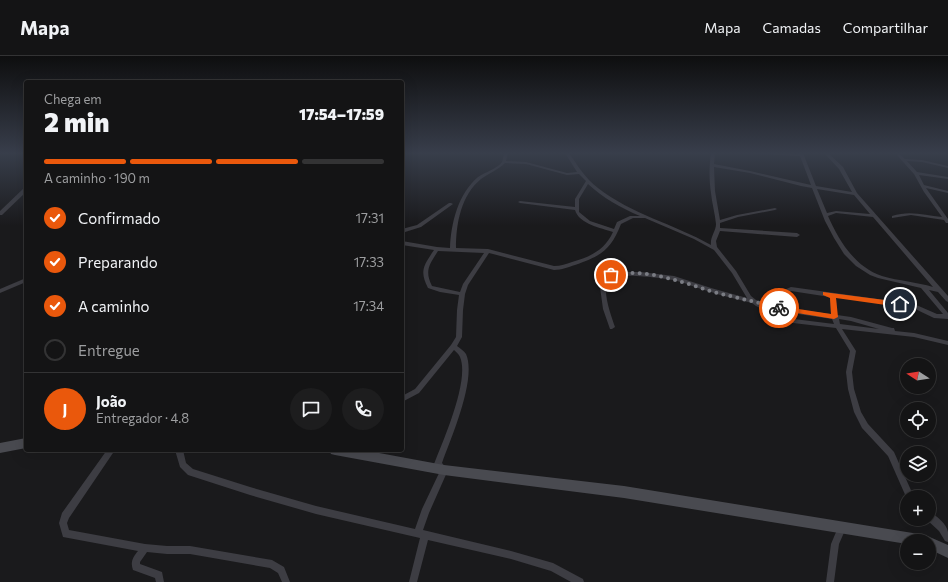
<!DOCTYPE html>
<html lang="pt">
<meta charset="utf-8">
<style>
:root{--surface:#141415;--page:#1d1d1e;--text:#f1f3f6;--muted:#9d9ea0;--line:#333334;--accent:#ea580c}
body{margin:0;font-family:Commissioner,sans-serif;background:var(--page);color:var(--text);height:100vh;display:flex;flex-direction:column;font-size:15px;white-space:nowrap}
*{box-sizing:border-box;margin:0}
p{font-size:13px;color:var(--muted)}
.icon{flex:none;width:22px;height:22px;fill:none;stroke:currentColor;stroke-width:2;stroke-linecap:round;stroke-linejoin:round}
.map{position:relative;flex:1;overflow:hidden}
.drawer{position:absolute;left:24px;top:24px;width:380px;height:372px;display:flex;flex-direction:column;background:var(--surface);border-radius:4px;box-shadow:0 4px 16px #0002,0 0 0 1px var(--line)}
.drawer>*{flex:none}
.needle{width:26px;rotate:282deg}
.controls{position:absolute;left:900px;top:302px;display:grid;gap:8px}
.controls a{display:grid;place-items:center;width:36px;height:36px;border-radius:50%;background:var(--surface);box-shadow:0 4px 16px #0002,0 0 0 1px var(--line);font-size:20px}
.pin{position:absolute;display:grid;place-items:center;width:34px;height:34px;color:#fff;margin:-17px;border:2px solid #fff;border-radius:50%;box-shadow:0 1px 4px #0007}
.courier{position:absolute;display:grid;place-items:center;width:40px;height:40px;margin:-20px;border:3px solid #ea580c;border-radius:50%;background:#fff;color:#222;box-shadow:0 1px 5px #0007}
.summary em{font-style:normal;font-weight:800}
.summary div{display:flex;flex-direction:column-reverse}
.summary{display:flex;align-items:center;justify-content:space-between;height:68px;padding:0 20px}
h1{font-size:26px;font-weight:800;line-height:30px}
.bar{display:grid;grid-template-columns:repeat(4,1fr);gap:6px 4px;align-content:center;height:48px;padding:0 20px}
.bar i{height:5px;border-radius:3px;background:var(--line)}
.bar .current{background:var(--accent)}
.bar p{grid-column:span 4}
.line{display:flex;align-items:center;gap:10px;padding:0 20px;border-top:1px solid var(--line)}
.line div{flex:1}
.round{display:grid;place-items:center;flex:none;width:42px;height:42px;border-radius:21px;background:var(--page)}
ol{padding:0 20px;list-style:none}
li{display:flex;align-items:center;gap:12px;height:44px}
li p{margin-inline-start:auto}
li .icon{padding:4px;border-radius:50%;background:var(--accent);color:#fff;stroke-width:4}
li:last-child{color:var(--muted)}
li i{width:22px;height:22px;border:2px solid var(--line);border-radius:50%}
header{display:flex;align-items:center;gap:24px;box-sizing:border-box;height:56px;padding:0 20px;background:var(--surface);border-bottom:1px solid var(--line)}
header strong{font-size:19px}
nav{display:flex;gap:22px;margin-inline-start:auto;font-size:14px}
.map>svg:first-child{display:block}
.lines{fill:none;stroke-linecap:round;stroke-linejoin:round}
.street{fill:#3d3d43;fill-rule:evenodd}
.secondary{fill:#494a50;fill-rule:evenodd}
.route{fill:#ea580c}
.done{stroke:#7a7c83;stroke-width:4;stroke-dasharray:0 7.2}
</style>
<header>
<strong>Mapa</strong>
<nav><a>Mapa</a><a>Camadas</a><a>Compartilhar</a></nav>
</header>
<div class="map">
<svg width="948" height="526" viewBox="0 0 948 526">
<rect width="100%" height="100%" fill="#1a1a1c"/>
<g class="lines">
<g class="street">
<path d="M 504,97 L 508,97 L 506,105 L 526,106 L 567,117 L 577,116 L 565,97 L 569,97 C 578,110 585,122 598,132 C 631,158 674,168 711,189 C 710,181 716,175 716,168 C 715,158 712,147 711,137 C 709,124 709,110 711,97 L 715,97 L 714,108 L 750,115 L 811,129 L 800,100 L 756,98 L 754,97 L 799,98 L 799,97 L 803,97 L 816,130 L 852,136 L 839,113 L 824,97 L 828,97 L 843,111 L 857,137 L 948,240 L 948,246 L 946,245 L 938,236 L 929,234 L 948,257 L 948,263 L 934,262 L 913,252 L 836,241 L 837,259 L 851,261 L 892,272 L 894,272 L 895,275 L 914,277 L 948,285 L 948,289 L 914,281 L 842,273 L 856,295 L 852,316 L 854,333 L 861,356 L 868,368 L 894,396 L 914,441 L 907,441 L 907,443 L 888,400 L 862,372 L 854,356 L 848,333 L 846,316 L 850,295 L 836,272 L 793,267 L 756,250 L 752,247 C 738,243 722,240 708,235 C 696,232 684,226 673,224 C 662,222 615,216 609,223 C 601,234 611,259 615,271 L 612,273 L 610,273 L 603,253 L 600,231 L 605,221 L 611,217 L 617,216 L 641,216 L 674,220 L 711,232 L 747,242 L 732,217 L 714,194 L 694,183 L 645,162 L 633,162 L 621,168 C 611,194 601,200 575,209 C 568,211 562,214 554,214 L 493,198 L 489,197 L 468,229 L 465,238 L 463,254 L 462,281 L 457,290 C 460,292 464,295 466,298 C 477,323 451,382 442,407 L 448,414 L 429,457 L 423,474 L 511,495 L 553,507 L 583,523 L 584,526 L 571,526 L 551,515 L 511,503 L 428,484 L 417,526 L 409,526 L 420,482 L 316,458 L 250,439 L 188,419 L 180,411 L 175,394 L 183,394 L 186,407 L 193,413 L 250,431 L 316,450 L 415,473 L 422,453 L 440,415 L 434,408 C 443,385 470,324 460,301 C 459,298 456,296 454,294 L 419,337 L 402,346 L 402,340 L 415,333 L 451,289 L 456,281 L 457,254 L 459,239 L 440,236 L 428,232 C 419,215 424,209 434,194 L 402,189 L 402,185 L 437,191 L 450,192 C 451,167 458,138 478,121 C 485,116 497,113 502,106 C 503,104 503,100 504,97 ZM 505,107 L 526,108 L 567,119 L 579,118 L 586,125 L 575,143 L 575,151 L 520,145 L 518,146 L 520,147 L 575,154 C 579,168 601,172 613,176 C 605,194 590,201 572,206 C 566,208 561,210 554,210 L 488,193 L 456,192 C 456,168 461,139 481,123 C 489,117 498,114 505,107 ZM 714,111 L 750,117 L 801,130 L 812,132 L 825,165 L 834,182 L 844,198 L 856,210 L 870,219 L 878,222 L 921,232 L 943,258 L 937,258 L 914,248 L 791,231 L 784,234 L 783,235 L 784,236 L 786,237 L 791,235 L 830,241 L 831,258 L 785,252 L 756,244 L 751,240 L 736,215 L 717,191 L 716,185 L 720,175 L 797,181 L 800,179 L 797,177 L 720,172 L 720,167 L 738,161 L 775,154 L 777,153 L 775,152 L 737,159 L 720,164 L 715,135 ZM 588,128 C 603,142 621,152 640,160 L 630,160 L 617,166 L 614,173 L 590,165 L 579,156 L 579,143 ZM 817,133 L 854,139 L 870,158 L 836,155 L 827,157 ZM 836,157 L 873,161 L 933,231 C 917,226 899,225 882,220 C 855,211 839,185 828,160 ZM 438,195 L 484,197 L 463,228 L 460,236 L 432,230 C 424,214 430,208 438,195 ZM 770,252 L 785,256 L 832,263 L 834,268 L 794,263 ZM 839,263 L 851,265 L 879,273 L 840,268 Z"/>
<path d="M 895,97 L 899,97 L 905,103 L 922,104 L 948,110 L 948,112 L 922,106 L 907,105 L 917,116 L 948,121 L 948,123 L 919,119 L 924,129 L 948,135 L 948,137 L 926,132 L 948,163 L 948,167 L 946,167 L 944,164 L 911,159 L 892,162 L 892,160 C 909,154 925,159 942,161 L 924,136 L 914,118 Z"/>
<path d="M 24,132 L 26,132 L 26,136 L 2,159 L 0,159 L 0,155 Z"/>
<path d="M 449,147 L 451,147 L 453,148 L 421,171 L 402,177 L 402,173 L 417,169 Z"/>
<path d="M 26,222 L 26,226 L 0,237 L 0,233 Z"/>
<path d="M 107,394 L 115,394 L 69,462 L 67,467 L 69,474 L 145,488 L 167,490 L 190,490 L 272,504 L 284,511 L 290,526 L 282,526 L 278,517 L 270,512 L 190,498 L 167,498 L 147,496 L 140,506 L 140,508 L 162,516 L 164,526 L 156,526 L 155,522 L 133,514 C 130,506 133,501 138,495 L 63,481 L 59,467 L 62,457 Z"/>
<path d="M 929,456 C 936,459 947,468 948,476 C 948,479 948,483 948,486 L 945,485 L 939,475 L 926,463 L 929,463 Z"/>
<path d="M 842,468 L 845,469 L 846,472 L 839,488 L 834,526 L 826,526 L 831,488 L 839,469 Z"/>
</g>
<g class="secondary">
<path d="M 26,382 L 26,392 L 0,397 L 0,387 Z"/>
<path d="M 329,394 L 363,394 L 444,409 L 624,430 L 925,479 L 948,489 L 948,502 L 929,493 L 929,485 L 907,485 L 907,488 L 624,442 L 444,419 L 335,399 L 331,398 Z"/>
</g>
</g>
<linearGradient id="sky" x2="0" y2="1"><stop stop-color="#0e0e0f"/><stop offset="0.57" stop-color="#383e4b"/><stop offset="1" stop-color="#383e4b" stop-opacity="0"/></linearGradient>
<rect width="948" height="170" fill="url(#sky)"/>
<path class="route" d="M 823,236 L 900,246 L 903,248 L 900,251 L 836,242 L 838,261 L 834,263 L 779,254 L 776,252 L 779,250 L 831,258 L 830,242 L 823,239 Z"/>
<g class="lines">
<path class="done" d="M 611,219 C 645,212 679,225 710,235 C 733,241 756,246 779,252"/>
</g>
</svg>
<div class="controls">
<a><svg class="needle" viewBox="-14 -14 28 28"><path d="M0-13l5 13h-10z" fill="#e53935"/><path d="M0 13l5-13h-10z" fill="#9d9ea0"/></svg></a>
<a><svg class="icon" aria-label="locate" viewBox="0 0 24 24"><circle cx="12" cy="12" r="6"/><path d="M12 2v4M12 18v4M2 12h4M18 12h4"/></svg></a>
<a><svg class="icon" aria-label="layers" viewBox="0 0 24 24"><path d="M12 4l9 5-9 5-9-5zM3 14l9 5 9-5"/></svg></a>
<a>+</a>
<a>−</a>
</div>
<div class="pin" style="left:611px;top:219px;background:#ea580c"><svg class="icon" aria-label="bag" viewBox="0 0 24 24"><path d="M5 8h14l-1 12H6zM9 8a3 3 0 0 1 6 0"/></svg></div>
<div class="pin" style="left:900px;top:248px;background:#1f2937"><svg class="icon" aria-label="home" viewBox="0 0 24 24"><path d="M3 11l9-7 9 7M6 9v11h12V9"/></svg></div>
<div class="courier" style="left:779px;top:252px"><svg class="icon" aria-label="bike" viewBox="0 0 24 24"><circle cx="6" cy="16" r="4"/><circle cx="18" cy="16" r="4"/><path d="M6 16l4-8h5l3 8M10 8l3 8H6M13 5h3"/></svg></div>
<section class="drawer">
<div class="summary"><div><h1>2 min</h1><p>Chega em</p></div><em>17:54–17:59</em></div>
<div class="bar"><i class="current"></i><i class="current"></i><i class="current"></i><i></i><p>A caminho · 190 m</p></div>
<ol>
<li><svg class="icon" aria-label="check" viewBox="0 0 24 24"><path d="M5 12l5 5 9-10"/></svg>Confirmado<p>17:31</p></li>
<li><svg class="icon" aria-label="check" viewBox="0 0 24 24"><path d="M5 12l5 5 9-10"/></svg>Preparando<p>17:33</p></li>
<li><svg class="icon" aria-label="check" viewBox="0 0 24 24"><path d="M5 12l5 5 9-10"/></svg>A caminho<p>17:34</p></li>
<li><i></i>Entregue</li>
</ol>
<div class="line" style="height:72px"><b class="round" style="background:var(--accent);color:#fff">J</b><div><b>João</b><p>Entregador · 4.8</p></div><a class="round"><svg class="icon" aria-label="chat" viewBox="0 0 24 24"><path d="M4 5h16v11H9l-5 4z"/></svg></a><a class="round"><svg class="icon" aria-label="phone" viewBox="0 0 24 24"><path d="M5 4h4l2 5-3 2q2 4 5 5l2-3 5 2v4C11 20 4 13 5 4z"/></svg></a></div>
</section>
</div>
